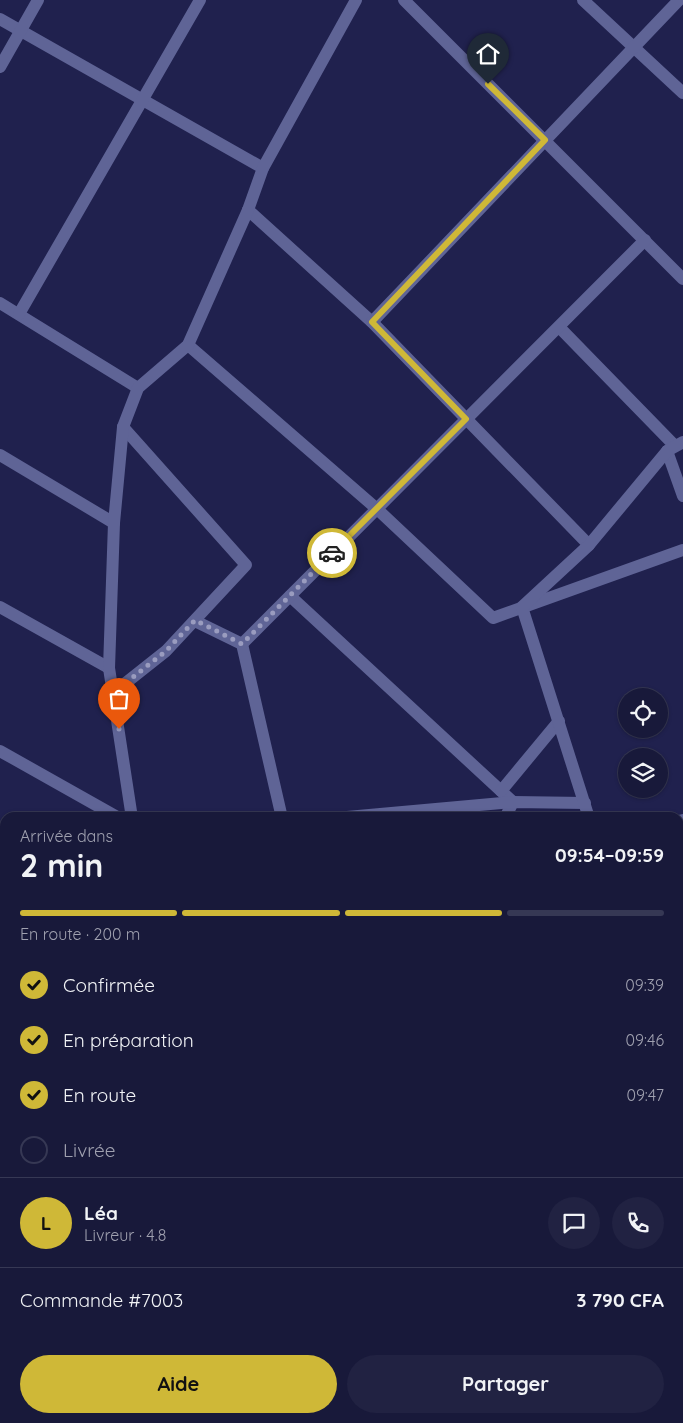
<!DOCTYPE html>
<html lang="fr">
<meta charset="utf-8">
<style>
:root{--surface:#18193a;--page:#212242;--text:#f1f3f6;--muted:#9fa0af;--line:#363854;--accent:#cfb837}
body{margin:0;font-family:Quicksand,sans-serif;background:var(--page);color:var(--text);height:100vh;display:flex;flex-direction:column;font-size:19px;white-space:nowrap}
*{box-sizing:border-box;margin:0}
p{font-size:16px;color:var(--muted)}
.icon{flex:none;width:28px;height:28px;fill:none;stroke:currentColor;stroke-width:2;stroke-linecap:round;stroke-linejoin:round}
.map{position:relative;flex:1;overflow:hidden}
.details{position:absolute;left:0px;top:812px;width:684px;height:611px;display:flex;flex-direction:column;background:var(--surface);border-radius:15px 15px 0 0;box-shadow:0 1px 4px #0004,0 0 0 1px var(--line)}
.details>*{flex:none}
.controls{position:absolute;left:618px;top:688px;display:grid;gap:10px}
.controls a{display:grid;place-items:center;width:50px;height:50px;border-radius:50%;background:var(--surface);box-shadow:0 1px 4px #0004,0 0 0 1px var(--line);font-size:25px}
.pin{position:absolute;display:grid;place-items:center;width:42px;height:42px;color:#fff;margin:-51px -21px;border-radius:50% 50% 50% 0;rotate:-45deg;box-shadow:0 0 5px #0007}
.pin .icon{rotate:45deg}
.courier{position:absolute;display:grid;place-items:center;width:50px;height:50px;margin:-25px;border:4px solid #cfb837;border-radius:50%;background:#fff;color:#222;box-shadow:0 1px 6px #0007}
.overview em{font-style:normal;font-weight:800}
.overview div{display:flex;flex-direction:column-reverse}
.overview{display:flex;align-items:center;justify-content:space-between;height:85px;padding:0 20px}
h1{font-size:32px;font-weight:800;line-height:38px}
.bar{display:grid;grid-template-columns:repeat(4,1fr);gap:8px 5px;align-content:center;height:60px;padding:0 20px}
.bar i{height:6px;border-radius:4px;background:var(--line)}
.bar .on{background:var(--accent)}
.bar p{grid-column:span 4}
.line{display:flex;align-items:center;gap:12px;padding:0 20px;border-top:1px solid var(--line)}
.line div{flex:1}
.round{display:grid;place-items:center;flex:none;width:52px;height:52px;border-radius:26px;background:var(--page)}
ol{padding:0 20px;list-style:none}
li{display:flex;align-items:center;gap:15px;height:55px}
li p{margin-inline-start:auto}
li .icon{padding:5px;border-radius:50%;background:var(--accent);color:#111;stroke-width:4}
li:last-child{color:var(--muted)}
li i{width:28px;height:28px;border:2px solid var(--line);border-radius:50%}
.action{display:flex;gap:10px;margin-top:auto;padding:10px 20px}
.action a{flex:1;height:58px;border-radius:30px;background:var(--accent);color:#111;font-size:20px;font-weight:800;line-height:58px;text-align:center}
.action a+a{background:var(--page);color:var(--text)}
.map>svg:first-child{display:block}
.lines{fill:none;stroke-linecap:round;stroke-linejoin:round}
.minor{stroke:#5f6496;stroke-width:12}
.done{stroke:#9a9cbf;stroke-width:5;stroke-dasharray:0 9}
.route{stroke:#cfb837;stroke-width:6}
</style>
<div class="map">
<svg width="683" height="1423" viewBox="0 0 683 1423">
<rect width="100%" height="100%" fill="#20214e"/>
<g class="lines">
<g class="minor">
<path d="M 404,0 L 683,279"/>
<path d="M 583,0 L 683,93"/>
<path d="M 0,19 L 263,168"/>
<path d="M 0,67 L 38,0"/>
<path d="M 248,210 L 372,322 L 589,545"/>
<path d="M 0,303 L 138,388"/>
<path d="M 19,314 L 200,0"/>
<path d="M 372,322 L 679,0"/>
<path d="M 559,327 L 675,446"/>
<path d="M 188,345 L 377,509 L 493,618 L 683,550"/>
<path d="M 667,451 L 683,496"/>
<path d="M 0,455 L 114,523"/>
<path d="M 290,596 L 513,802 L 505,818"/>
<path d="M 0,607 L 109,668"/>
<path d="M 195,621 L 242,644"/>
<path d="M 242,644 L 645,240"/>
<path d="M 242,644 L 282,818"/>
<path d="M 113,693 L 166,651 L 246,565 L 123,427"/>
<path d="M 0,751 L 119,818"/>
<path d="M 501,791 L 559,721"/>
<path d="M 132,818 L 109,668 L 114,523 L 123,427 L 138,388 L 188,345 L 248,210 L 263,168 L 356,0"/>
<path d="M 336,818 L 513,802 L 585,803"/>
<path d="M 589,818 L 522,607 L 589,545 L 667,451 L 683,442"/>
<path d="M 679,821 L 683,820"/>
<path d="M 0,903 L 5,906"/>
<path d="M 679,960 L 683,959"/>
<path d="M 0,997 L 5,988"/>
<path d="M 679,1003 L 683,1005"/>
<path d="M 0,1155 L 5,1162"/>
<path d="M 679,1305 L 682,1339"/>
<path d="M 0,1328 L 5,1330"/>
<path d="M 261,1419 L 264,1423"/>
<path d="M 434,1419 L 440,1423"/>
<path d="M 565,1419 L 566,1423"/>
<path d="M 20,1423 L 22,1419"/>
</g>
</g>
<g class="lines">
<path class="done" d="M 119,729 L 113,693 L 166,651 L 195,620 L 242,644 L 332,553"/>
<path class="route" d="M 332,553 L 466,419 L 372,322 L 545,140 L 488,84"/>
</g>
</svg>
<div class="controls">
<a><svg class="icon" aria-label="locate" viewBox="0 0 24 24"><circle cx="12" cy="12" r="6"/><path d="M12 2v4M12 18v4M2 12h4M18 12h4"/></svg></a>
<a><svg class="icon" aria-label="layers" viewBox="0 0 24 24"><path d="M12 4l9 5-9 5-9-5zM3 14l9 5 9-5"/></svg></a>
</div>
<div class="pin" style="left:119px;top:729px;background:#ea580c"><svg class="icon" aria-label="bag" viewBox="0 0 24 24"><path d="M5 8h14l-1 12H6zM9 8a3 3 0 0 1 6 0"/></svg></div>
<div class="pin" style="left:488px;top:84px;background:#1f2937"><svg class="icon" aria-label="home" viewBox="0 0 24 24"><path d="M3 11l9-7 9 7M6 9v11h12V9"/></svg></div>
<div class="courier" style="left:332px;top:553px"><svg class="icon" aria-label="car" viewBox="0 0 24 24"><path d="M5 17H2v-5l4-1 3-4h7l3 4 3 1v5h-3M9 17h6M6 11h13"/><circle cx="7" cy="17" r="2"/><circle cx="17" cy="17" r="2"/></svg></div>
<section class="details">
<div class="overview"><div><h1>2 min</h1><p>Arrivée dans</p></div><em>09:54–09:59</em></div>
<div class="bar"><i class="on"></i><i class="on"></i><i class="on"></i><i></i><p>En route · 200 m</p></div>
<ol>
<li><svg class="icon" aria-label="check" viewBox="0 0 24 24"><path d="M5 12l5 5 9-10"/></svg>Confirmée<p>09:39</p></li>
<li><svg class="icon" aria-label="check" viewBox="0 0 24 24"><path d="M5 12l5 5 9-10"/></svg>En préparation<p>09:46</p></li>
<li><svg class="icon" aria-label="check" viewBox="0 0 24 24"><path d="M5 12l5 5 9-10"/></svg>En route<p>09:47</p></li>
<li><i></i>Livrée</li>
</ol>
<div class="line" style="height:90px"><b class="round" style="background:var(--accent);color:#111">L</b><div><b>Léa</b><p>Livreur · 4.8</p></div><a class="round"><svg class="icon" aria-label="chat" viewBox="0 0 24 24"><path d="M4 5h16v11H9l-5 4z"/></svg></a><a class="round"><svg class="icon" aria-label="phone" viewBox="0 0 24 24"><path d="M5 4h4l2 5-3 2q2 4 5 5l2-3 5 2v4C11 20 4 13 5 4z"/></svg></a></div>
<div class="line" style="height:65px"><div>Commande #7003</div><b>3 790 CFA</b></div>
<div class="action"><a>Aide</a><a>Partager</a></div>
</section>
</div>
